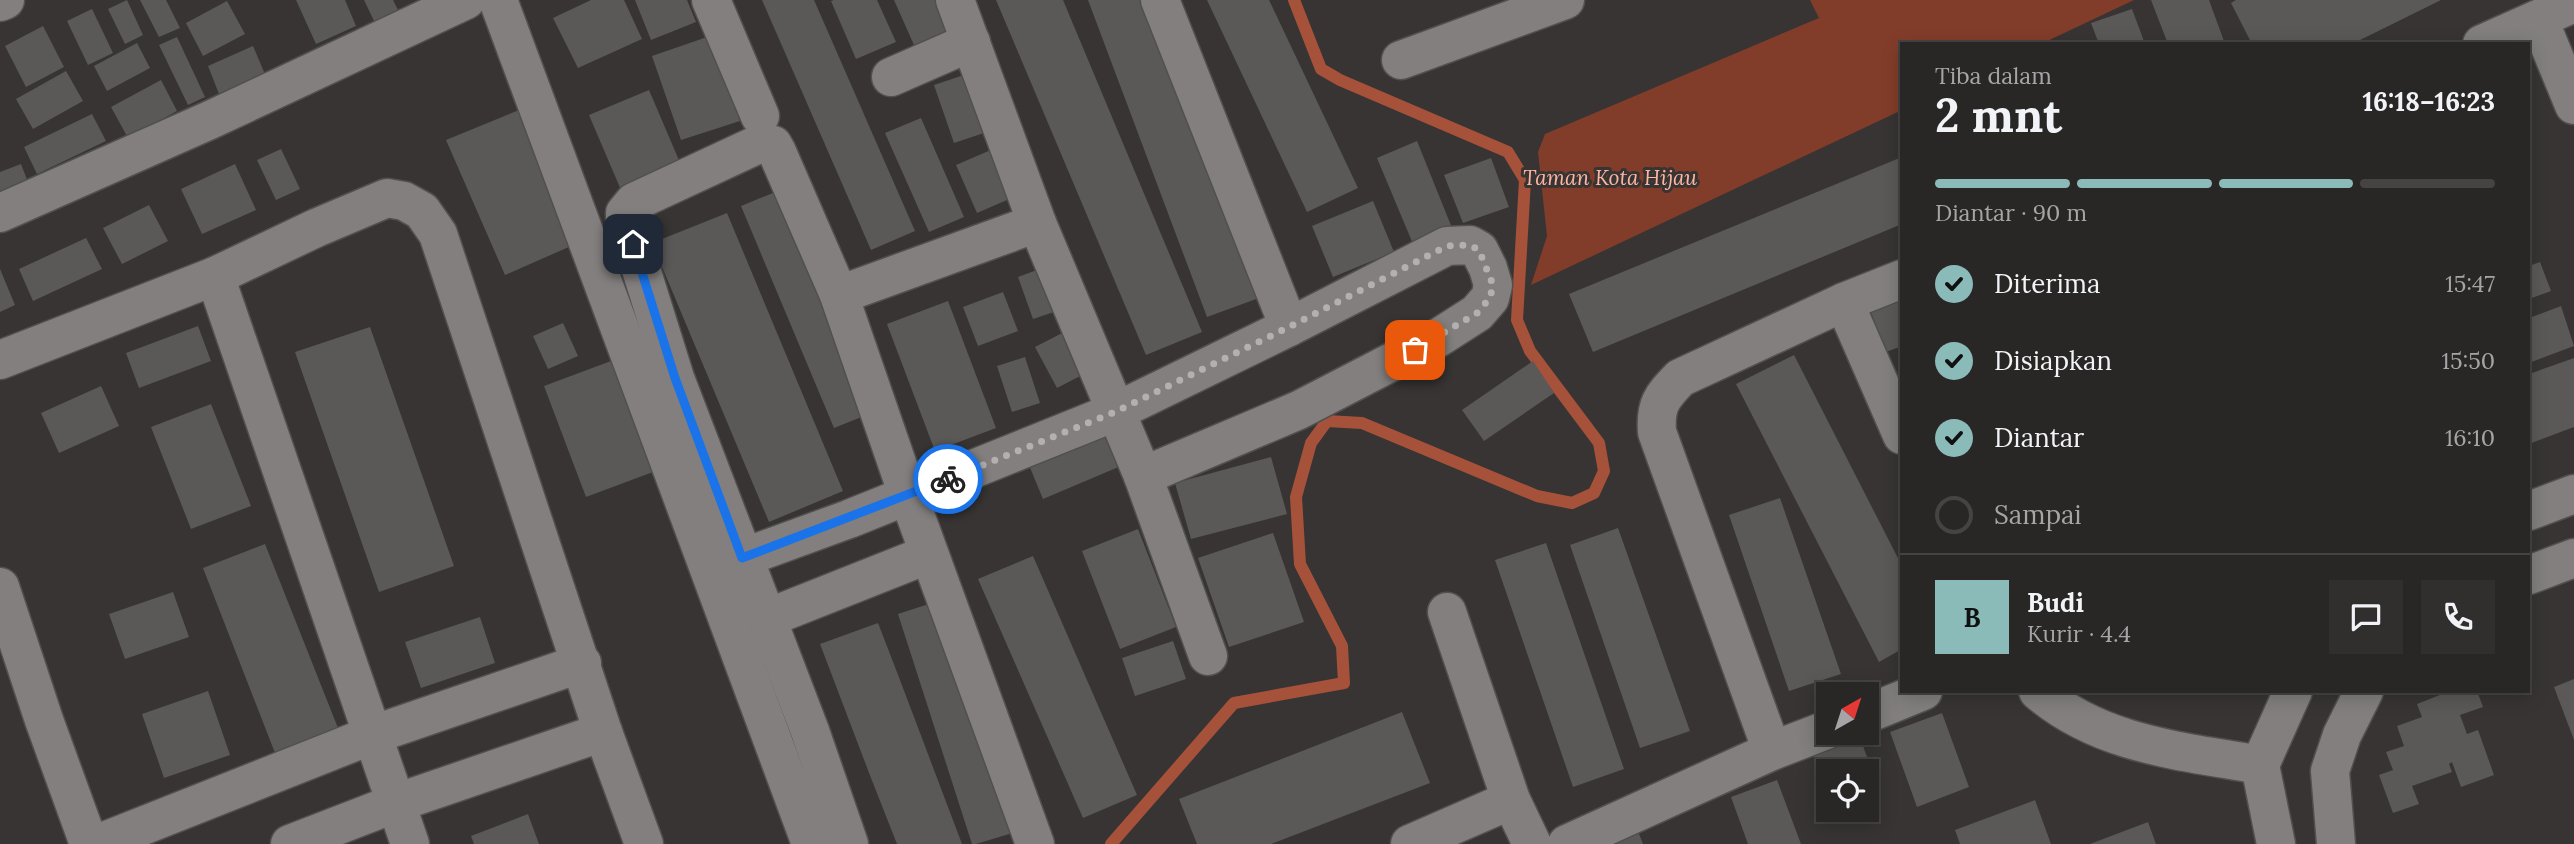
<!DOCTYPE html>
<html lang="id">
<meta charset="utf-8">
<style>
:root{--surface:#292726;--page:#312f2e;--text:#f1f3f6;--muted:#a5a5a7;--line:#454443;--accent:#8bbbb9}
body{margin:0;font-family:Lora,serif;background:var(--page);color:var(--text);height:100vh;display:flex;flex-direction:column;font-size:26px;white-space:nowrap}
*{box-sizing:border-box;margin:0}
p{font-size:23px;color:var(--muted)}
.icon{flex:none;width:38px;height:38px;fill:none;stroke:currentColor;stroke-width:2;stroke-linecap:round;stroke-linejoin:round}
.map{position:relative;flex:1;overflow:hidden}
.panel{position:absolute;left:1900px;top:42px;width:630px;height:651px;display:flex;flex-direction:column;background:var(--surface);border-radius:0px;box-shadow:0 4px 18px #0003,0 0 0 2px var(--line)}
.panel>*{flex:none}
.needle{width:46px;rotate:39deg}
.controls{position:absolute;left:1816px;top:682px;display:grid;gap:14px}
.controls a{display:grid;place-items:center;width:63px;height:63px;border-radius:0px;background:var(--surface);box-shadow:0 4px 18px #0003,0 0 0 2px var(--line);font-size:35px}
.pin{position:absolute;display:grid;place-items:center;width:60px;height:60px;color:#fff;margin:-30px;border-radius:14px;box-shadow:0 4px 10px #0006}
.courier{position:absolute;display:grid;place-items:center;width:70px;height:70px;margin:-35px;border:5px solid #1a73e8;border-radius:50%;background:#fff;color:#222;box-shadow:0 2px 9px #0007}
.headline em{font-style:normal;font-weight:700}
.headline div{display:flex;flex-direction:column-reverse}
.headline{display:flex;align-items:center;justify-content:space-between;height:119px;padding:0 35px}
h1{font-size:46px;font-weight:700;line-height:52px}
.bar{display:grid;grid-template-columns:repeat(4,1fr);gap:10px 7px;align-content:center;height:84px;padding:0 35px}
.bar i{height:9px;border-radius:5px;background:var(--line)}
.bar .active{background:var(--accent)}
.bar p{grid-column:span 4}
.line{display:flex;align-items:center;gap:18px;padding:0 35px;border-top:2px solid var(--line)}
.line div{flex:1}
.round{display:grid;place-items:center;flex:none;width:74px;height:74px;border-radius:0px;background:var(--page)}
ol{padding:0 35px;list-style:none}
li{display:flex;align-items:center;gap:21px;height:77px}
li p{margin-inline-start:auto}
li .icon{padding:7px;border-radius:50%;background:var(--accent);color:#111;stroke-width:4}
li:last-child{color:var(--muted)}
li i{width:38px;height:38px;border:4px solid var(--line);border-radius:50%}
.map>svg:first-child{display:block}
.green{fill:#823d2a}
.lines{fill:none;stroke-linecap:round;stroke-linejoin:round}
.stream{stroke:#a6523b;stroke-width:12}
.building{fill:#5b5858}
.street-casing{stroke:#52504f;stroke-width:41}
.street{stroke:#827f7e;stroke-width:38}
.done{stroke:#b3b1b0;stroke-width:7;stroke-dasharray:0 12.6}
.route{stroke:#1a73e8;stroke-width:9}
.labels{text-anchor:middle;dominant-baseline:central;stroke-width:6;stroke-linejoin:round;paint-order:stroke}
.park-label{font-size:21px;font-style:italic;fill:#fdb6a2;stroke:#373433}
</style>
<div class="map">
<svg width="2574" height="844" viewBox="0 0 2574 844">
<rect width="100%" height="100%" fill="#373433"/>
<path class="green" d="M 1810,0 L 2134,0 L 2041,44 L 1902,44 L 1902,110 L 1531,285 L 1547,236 L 1538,152 L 1545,134 L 1819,18 Z"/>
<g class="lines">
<path class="stream" d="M 1111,844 L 1234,703 L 1344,683 L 1342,646 L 1300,564 L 1296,497 L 1311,443 L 1327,421 L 1362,423 L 1537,496 L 1572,503 L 1594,493 L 1604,471 L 1599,443 L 1530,351 L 1517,320 L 1525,180 L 1508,152 L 1340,80 L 1321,69 L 1294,0"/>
</g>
<g class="building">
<path d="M 127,0 L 143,35 L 125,44 L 108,9 Z"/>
<path d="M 140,0 L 166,0 L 180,28 L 159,37 Z"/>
<path d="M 296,0 L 345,0 L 356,26 L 316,44 Z"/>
<path d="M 364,0 L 393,0 L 399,12 L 375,23 Z"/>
<path d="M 591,0 L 624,0 L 642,39 L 578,68 L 553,18 Z"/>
<path d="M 635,0 L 687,0 L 696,22 L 651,40 Z"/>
<path d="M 762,0 L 814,0 L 915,231 L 871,250 Z"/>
<path d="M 834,0 L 877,0 L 896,42 L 856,59 L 831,1 Z"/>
<path d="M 894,0 L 941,0 L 953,28 L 914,45 Z"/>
<path d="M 996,0 L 1063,0 L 1202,332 L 1146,355 Z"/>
<path d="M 1088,0 L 1147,0 L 1259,298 L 1207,317 Z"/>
<path d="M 1207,0 L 1269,0 L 1358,188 L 1307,212 Z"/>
<path d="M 2151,0 L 2209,0 L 2225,44 L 2168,44 Z"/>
<path d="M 2236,0 L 2441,0 L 2352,44 L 2252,44 L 2231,3 Z"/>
<path d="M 227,1 L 245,34 L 203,56 L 186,23 Z"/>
<path d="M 92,9 L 113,53 L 88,65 L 67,21 Z"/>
<path d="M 2132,9 L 2145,44 L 2099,44 L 2091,23 Z"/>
<path d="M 43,26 L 64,67 L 26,87 L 5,46 Z"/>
<path d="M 710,36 L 740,121 L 681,140 L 652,56 Z"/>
<path d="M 177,37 L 205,97 L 188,105 L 159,45 Z"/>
<path d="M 137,43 L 150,68 L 107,91 L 94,66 Z"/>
<path d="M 253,46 L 267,79 L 221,99 L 208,66 Z"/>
<path d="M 66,71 L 83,101 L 33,129 L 16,99 Z"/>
<path d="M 973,72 L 993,130 L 954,143 L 934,85 Z"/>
<path d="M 161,80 L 177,111 L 128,138 L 111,107 Z"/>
<path d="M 649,90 L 681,165 L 621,190 L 589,115 Z"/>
<path d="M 519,110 L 578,243 L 505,275 L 446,140 Z"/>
<path d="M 92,114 L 106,141 L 37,174 L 24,147 Z"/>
<path d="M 921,118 L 964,217 L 929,232 L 885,133 Z"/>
<path d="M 1417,141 L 1452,228 L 1413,244 L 1377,158 Z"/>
<path d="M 1000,146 L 1021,194 L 977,213 L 956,165 Z"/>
<path d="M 281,149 L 300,189 L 276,200 L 257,160 Z"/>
<path d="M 1902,157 L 1902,224 L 1593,352 L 1569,294 Z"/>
<path d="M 1491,158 L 1509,207 L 1463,223 L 1444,175 Z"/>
<path d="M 21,164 L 31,190 L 0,201 L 0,172 Z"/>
<path d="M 235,164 L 256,210 L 202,234 L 181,189 Z"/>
<path d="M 780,190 L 874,412 L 834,428 L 741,206 Z"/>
<path d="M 1373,201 L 1394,252 L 1333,277 L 1312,226 Z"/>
<path d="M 149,205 L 168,241 L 122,264 L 103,228 Z"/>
<path d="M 727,213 L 843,491 L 769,522 L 652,243 Z"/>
<path d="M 86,238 L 102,269 L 33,301 L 19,269 Z"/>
<path d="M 2540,262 L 2551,291 L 2529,299 L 2529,266 Z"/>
<path d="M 1045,267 L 1060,310 L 1033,319 L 1018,277 Z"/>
<path d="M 0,269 L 15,305 L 0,312 Z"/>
<path d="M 1902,282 L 1902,346 L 1886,352 L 1865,296 Z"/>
<path d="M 1003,292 L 1018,331 L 978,346 L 963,307 Z"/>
<path d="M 948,301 L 996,428 L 935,451 L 887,324 Z"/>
<path d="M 2561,306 L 2574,346 L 2529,363 L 2529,318 Z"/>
<path d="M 563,323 L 578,356 L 548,369 L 533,336 Z"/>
<path d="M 198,326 L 211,361 L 139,388 L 126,353 Z"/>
<path d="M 370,327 L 454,566 L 379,592 L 295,352 Z"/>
<path d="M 1068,330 L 1090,371 L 1057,388 L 1035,347 Z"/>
<path d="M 1794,355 L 1902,566 L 1902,649 L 1879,662 L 1736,384 Z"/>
<path d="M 1025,357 L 1040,403 L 1012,412 L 997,366 Z"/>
<path d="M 619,358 L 661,469 L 586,497 L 544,386 Z"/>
<path d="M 2574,358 L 2574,427 L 2529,444 L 2529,374 Z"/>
<path d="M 1533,361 L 1554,393 L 1484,441 L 1462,410 Z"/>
<path d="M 101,386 L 119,426 L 59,453 L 41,413 Z"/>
<path d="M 211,404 L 251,506 L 191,529 L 151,427 Z"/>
<path d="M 1110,418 L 1128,463 L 1043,499 L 1024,453 Z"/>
<path d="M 1271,457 L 1287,514 L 1191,539 L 1175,483 Z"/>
<path d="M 1780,498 L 1841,674 L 1789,691 L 1729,515 Z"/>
<path d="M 1618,528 L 1690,731 L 1640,748 L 1570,545 Z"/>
<path d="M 1138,529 L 1176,627 L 1120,649 L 1082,551 Z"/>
<path d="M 1273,533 L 1304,622 L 1229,647 L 1198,558 Z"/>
<path d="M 1546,543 L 1624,769 L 1573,787 L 1495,560 Z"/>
<path d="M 265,544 L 338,728 L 275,753 L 203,568 Z"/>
<path d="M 1033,556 L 1137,795 L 1083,818 L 978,579 Z"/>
<path d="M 173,592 L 189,637 L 125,659 L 109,614 Z"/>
<path d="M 941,600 L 1016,832 L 976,844 L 972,844 L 898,614 Z"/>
<path d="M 480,617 L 495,663 L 421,688 L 405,642 Z"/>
<path d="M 878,623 L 900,680 L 962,844 L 897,844 L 871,778 L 820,644 Z"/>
<path d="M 1173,641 L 1186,679 L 1135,696 L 1122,658 Z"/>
<path d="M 2574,679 L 2574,740 L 2554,687 Z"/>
<path d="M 208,691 L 230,755 L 164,778 L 142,714 Z"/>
<path d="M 2450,691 L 2477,691 L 2483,707 L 2460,715 L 2467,734 L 2478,730 L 2494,775 L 2461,787 L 2452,762 L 2449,764 L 2452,772 L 2412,786 L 2419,804 L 2393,813 L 2379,775 L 2393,770 L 2386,752 L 2404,746 L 2397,726 L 2422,717 L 2417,704 Z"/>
<path d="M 1402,712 L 1430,783 L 1271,844 L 1197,844 L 1179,799 Z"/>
<path d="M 1942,713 L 1969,787 L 1917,807 L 1890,732 Z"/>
<path d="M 1859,735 L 1881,795 L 1867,800 L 1867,772 L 1829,772 L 1828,798 L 1812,752 Z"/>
<path d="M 1777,780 L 1801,844 L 1748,844 L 1731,797 Z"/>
<path d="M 2035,800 L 2051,844 L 1960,844 L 1955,830 Z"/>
<path d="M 528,814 L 539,844 L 474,844 L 471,836 Z"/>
<path d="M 2148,822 L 2156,844 L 2090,844 Z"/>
<path d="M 1636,826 L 1643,844 L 1588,844 Z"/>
</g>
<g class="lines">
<g class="street-casing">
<g id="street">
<path d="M 498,0 L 811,844"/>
<path d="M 711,0 L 760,116"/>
<path d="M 955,0 L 1037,223 L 1143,476 L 1208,656"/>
<path d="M 1160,0 L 1289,327"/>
<path d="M 0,2 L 5,0"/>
<path d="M 2539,20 L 2574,105"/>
<path d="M 2482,44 L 2574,3"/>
<path d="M 1401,60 L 1565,0"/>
<path d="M 891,77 L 971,42"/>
<path d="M 0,213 L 210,120 L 466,0"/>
<path d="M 215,276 L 410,844"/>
<path d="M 839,295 L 1037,223"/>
<path d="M 1844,302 L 1902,435"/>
<path d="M 0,360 L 215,276 L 316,228 L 387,198 L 404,201 L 422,211 L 438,234 L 603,732 L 644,844"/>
<path d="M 2529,511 L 2574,494"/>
<path d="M 742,558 L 849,519 L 1115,412 L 1289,327 L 1447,246 L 1470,245 L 1479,250 L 1488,268 L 1493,285 L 1490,298 L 1477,313 L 1438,338 L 1299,410 L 1143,476"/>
<path d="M 2529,575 L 2574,558"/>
<path d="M 0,587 L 44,720 L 89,844"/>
<path d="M 1447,612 L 1511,800 L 1532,844"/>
<path d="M 765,619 L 929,554"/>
<path d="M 2038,691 C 2101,745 2182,751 2260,765"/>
<path d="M 1867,714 L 1923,691"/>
<path d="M 1772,751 L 1657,432 C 1655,404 1662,397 1680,378 L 1844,302 L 1902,279"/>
<path d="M 97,844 L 372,735 L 582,663"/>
<path d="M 290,844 L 396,803 L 603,732"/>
<path d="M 849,844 L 810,731 L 675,378 L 625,218 L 625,213 L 634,202 L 763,142 L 773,145 L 777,152 L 839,295 L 908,495 L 1035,844"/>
<path d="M 1410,844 L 1511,800"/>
<path d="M 1567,844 L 1772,751 L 1829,729"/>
<path d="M 2276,844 L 2260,765 L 2293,691"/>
<path d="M 2336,844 L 2330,771 L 2342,735 L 2364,691"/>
</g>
</g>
<use href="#street" class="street"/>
</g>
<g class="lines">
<path class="done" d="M 948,479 L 1115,412 L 1289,327 L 1447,246 L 1470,245 L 1479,250 L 1493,285 L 1490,298 L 1477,313 L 1415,350"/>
<path class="route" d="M 633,244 L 675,378 L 742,558 L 948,479"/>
</g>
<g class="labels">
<g class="park-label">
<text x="1610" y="177">Taman Kota Hijau</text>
</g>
</g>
</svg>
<div class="controls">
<a><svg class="needle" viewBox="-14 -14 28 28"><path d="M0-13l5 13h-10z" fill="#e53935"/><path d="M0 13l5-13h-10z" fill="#a5a5a7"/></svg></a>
<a><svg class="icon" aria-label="locate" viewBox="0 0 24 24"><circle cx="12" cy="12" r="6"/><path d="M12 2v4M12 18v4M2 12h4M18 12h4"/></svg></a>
</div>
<div class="pin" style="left:1415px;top:350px;background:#ea580c"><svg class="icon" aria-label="bag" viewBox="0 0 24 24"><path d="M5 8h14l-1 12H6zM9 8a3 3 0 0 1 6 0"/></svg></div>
<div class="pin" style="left:633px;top:244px;background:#1f2937"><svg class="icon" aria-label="home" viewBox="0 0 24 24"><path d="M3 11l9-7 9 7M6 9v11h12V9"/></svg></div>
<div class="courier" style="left:948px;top:479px"><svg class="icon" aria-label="bike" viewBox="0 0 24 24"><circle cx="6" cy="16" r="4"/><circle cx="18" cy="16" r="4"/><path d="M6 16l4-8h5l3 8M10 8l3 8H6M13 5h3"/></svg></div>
<section class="panel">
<div class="headline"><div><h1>2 mnt</h1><p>Tiba dalam</p></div><em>16:18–16:23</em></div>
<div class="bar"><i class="active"></i><i class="active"></i><i class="active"></i><i></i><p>Diantar · 90 m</p></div>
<ol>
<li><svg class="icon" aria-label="check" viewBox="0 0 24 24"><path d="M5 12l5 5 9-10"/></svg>Diterima<p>15:47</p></li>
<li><svg class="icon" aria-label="check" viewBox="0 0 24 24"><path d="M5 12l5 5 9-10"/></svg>Disiapkan<p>15:50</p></li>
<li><svg class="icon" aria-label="check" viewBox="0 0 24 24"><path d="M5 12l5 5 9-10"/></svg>Diantar<p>16:10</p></li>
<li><i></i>Sampai</li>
</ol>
<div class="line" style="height:126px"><b class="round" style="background:var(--accent);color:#111">B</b><div><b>Budi</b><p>Kurir · 4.4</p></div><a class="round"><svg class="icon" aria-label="chat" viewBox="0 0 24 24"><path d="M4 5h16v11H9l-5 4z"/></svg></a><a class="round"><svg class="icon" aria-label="phone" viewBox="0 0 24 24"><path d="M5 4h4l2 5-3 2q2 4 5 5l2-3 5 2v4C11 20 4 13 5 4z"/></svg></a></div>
</section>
</div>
